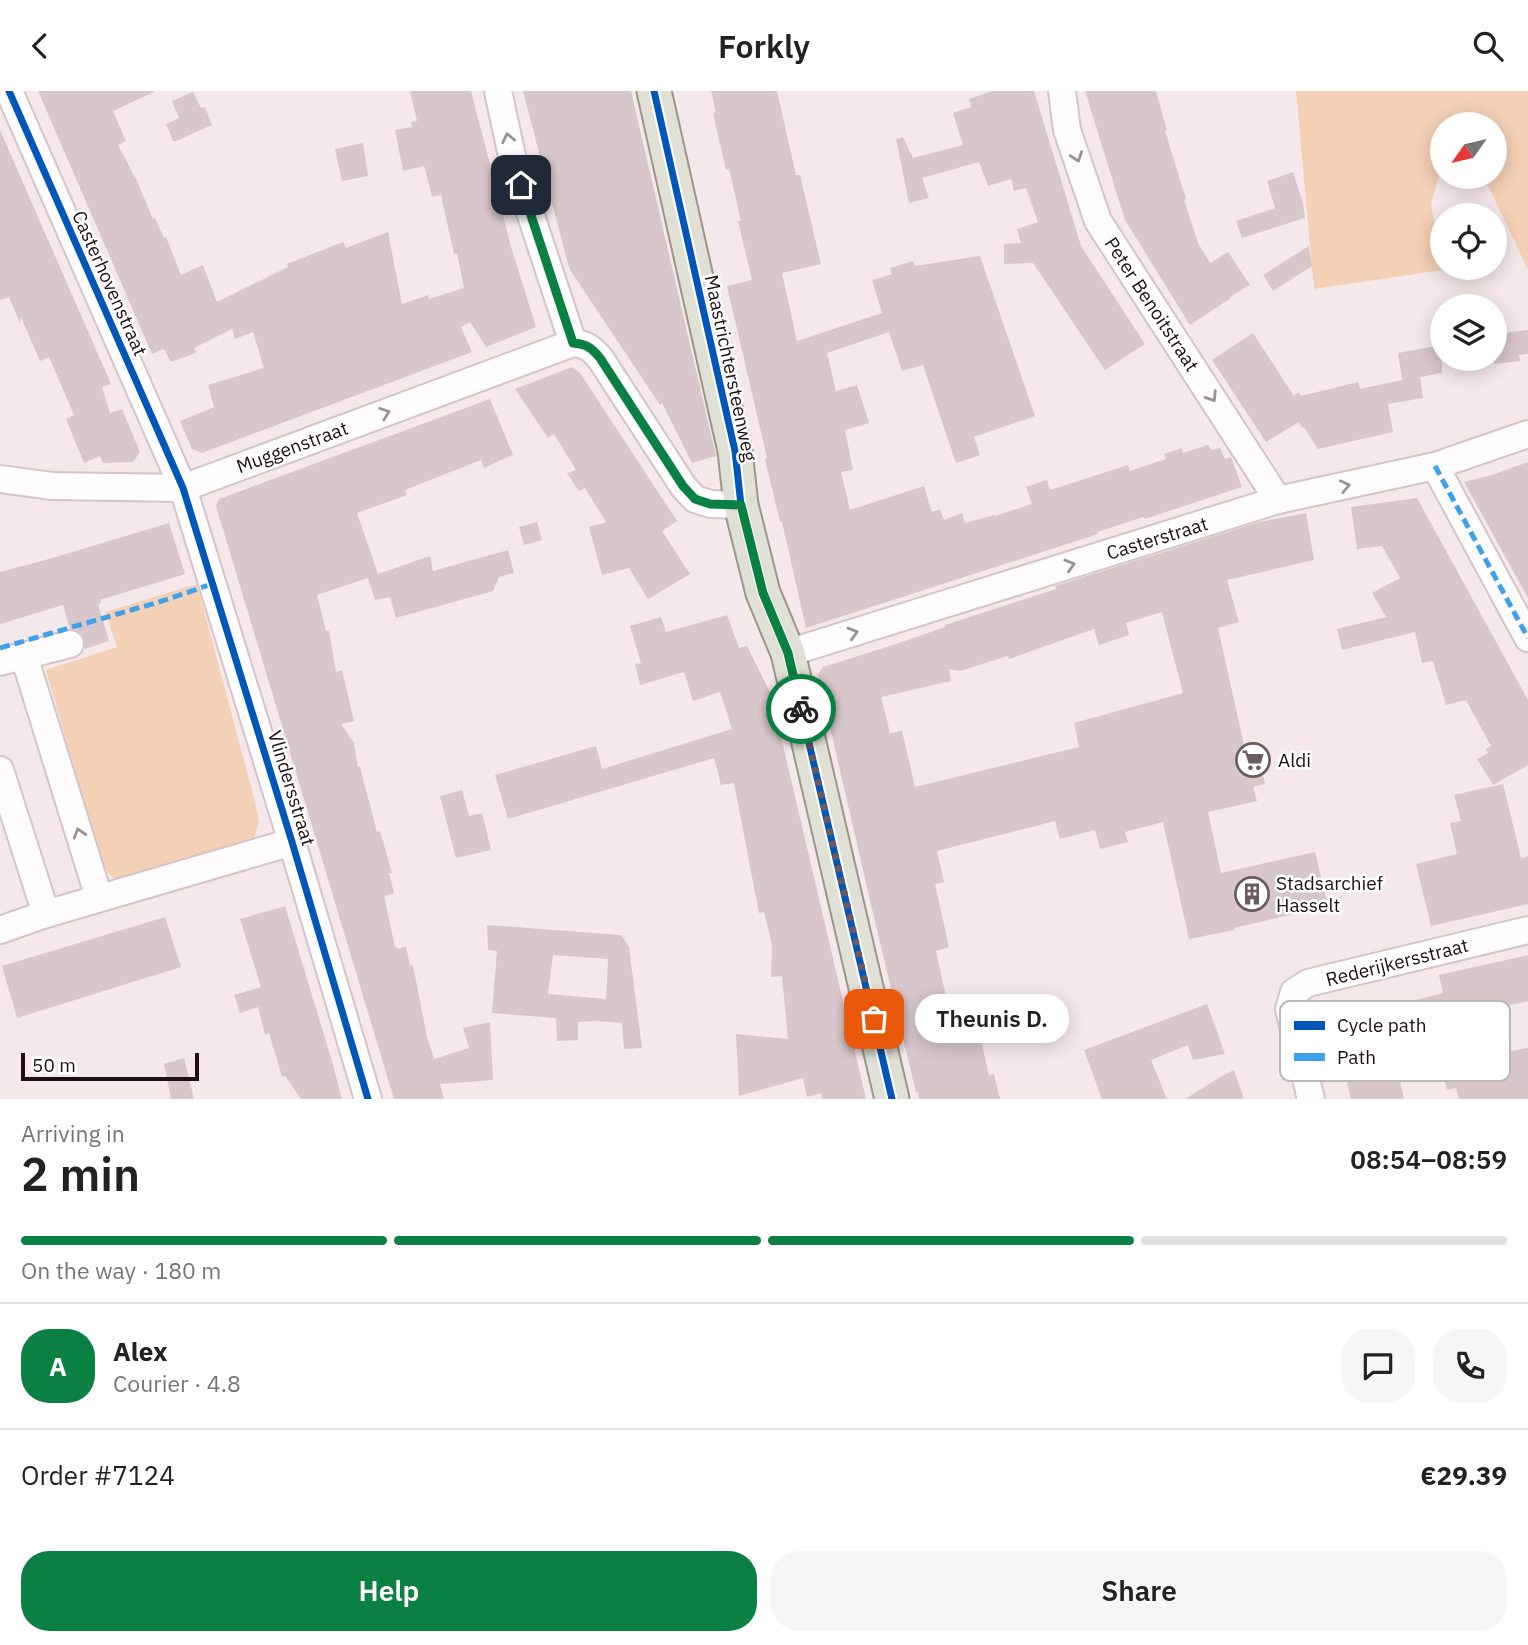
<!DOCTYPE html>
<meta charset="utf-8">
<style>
:root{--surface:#fff;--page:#f6f6f6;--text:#222;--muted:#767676;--line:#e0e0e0;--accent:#0b8043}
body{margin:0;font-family:"IBM Plex Sans",sans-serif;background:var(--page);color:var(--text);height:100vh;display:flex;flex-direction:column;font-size:26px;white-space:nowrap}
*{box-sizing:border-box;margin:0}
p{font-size:23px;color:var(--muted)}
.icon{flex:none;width:38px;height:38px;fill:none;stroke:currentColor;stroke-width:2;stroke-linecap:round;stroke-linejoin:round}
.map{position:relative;height:1008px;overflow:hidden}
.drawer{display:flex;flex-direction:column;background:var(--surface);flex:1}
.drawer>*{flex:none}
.needle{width:46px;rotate:236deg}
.tools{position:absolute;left:1430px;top:21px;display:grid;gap:14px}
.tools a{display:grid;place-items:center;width:77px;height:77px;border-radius:50%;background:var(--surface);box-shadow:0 4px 18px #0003;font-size:35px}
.scale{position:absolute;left:21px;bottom:18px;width:178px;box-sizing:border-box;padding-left:7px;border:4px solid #210e13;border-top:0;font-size:19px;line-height:24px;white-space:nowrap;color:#210e13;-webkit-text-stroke:5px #fff;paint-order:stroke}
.pin{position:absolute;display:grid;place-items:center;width:60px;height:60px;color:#fff;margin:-30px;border-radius:14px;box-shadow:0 4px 10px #0006}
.courier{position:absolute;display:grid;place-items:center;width:70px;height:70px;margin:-35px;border:5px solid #0b8043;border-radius:50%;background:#fff;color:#222;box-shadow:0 2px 9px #0007}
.bubble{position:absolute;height:49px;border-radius:24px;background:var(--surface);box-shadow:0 4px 18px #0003;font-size:23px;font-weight:600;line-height:49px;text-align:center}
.summary em{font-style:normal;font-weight:600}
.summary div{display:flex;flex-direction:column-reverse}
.summary{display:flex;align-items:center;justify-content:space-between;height:119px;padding:0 21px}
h1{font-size:46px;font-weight:600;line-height:52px}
.bar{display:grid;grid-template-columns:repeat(4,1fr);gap:10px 7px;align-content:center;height:84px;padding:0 21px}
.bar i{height:9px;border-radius:5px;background:var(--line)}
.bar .active{background:var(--accent)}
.bar p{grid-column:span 4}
.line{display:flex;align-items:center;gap:18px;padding:0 21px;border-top:2px solid var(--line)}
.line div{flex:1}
.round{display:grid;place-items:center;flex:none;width:74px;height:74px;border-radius:28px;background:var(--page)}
.primary-button{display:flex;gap:14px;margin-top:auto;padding:14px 21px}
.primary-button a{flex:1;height:80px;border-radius:28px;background:var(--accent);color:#fff;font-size:28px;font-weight:600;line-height:80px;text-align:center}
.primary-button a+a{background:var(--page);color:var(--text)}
header{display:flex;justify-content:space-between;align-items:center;height:91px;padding:0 21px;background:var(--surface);font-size:32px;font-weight:600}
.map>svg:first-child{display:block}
.green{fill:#f3d0b6}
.building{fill:#d7c6ca;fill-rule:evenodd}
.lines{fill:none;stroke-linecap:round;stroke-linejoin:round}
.minor-casing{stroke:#d5c4c8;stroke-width:30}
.major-casing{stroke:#9a9787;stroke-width:37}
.minor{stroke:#fefcfc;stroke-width:26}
.major{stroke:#e0e0d7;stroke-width:33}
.quiet{stroke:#3ea1ea;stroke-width:5;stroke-dasharray:10 5;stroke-linecap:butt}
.cycleway-casing{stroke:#fff;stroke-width:11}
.cycleway{stroke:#0057b8;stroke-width:7}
.oneway{stroke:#9b9193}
.done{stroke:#6b5a5f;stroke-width:7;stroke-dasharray:0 12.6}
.route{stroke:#0b8043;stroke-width:9}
.labels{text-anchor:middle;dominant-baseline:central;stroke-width:5;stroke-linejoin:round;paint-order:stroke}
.street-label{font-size:19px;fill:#210e13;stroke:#fff}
.poi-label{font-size:19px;fill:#210e13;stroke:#fff;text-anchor:start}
.key{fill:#fff;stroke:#bcb7b8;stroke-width:2}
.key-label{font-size:19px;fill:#210e13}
</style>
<header><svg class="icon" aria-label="back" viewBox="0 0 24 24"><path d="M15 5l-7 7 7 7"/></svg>Forkly<svg class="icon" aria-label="search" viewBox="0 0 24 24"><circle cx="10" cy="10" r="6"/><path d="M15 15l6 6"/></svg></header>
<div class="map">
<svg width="1528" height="1008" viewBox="0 0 1528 1008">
<rect width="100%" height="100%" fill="#f5e8eb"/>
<g class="green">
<path d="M 1296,0 L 1528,0 L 1528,179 L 1484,86 L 1494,86 L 1494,33 L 1442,33 L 1442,75 L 1431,113 L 1442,179 L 1314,198 Z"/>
<path d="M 197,493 L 254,707 L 259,731 L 254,748 L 129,791 L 115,789 L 103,776 L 46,579 L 117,556 L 105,521 Z"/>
</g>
<g class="building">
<path d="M 38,0 L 156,0 L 113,20 L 126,50 L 118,54 L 137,90 L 153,128 L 155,127 L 164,147 L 166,146 L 181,184 L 203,174 L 217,211 L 288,176 L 287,173 L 343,151 L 346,157 L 388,141 L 402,213 L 428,204 L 429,208 L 464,197 L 457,162 L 454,163 L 441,104 L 432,106 L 424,75 L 403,80 L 395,39 L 412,36 L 411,31 L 417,30 L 410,0 L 471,0 L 512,159 L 536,236 L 486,256 L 470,231 L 461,236 L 472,261 L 202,362 L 192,358 L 180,330 L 214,316 L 208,294 L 264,277 L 253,241 L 235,248 L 232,238 L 194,257 L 196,262 L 171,271 L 164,258 L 152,263 Z"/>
<path d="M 523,0 L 631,0 L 716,365 L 692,372 L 662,312 L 660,314 L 569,177 Z"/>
<path d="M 711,0 L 777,0 L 796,84 L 800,84 L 821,173 L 782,182 L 797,250 L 882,222 L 872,189 L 892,183 L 890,177 L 913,170 L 915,175 L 980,165 L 1035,325 L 974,346 L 980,364 L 956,372 L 923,274 L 902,280 L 889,241 L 827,262 L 836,300 L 857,294 L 869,332 L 845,339 L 853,379 L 841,381 L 850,419 L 924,395 L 932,421 L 940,418 L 944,429 L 962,422 L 965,432 L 994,424 L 995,425 L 1032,413 L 1026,396 L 1047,389 L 1050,399 L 1128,374 L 1130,380 L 1166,368 L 1164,363 L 1182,357 L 1183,362 L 1208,354 L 1212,359 L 1220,357 L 1225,368 L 1231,366 L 1242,396 L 1145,428 L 1144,426 L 1097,441 L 1098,443 L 806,537 L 782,431 L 780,431 L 765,368 L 767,367 L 727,195 L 752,189 L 738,130 L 741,130 L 734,99 L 729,78 L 726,79 L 713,22 L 716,21 Z"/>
<path d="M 992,0 L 1034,0 L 1081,155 L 1145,253 L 1105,279 L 1033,172 L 1004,173 L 1004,153 L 1021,152 L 1017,138 L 1038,131 L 1026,97 L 1014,100 L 1011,88 L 988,95 L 979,71 L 922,87 L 929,107 L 909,112 L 896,48 L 903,46 L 913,67 L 963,54 L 953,22 L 971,16 L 969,8 Z"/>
<path d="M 1085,0 L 1156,0 L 1167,39 L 1165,40 L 1186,108 L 1184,109 L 1198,152 L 1210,172 L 1228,161 L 1250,194 L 1230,206 L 1231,207 L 1190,234 L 1125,129 Z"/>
<path d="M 193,1 L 201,17 L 205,16 L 212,34 L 176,50 L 173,50 L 166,33 L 179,27 L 172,10 Z"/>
<path d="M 0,39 L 111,293 L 102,296 L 110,322 L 122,318 L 140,361 L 133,371 L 103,372 L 100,365 L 84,372 L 66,328 L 74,324 L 49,266 L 40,270 L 21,226 L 20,232 L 9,206 L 0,209 Z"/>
<path d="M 363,52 L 368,85 L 342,90 L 335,58 Z"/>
<path d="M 1293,81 L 1303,112 L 1305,127 L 1242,147 L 1236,130 L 1275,117 L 1267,90 Z"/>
<path d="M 1309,155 L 1312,175 L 1273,200 L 1263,184 Z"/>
<path d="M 1528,239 L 1528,263 L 1519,264 L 1520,270 L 1494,273 L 1494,243 Z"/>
<path d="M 1253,242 L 1294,305 L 1298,301 L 1301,305 L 1358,291 L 1360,298 L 1402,289 L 1398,262 L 1442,254 L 1442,282 L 1420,286 L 1423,307 L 1388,313 L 1393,341 L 1318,358 L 1304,336 L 1302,337 L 1299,331 L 1266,351 L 1212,269 Z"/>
<path d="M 572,276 L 580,282 L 677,430 L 662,440 L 690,483 L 648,508 L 629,477 L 602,484 L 589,436 L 606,431 L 585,397 L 579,400 L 567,382 L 576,379 L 554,343 L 548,347 L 515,298 Z"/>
<path d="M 490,308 L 513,364 L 484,377 L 481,369 L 405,399 L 407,404 L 357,422 L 378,483 L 430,465 L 433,480 L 508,459 L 514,482 L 499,486 L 493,500 L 396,527 L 390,506 L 375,509 L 368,487 L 317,504 L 326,540 L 329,540 L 336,581 L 342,579 L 354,630 L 341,633 L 354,652 L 358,676 L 360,676 L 377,741 L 380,740 L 392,782 L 389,782 L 394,802 L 384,805 L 395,856 L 397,856 L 397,858 L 406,855 L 410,875 L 413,874 L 427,946 L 434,968 L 469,957 L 463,937 L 490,931 L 493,989 L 440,993 L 444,1008 L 394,1008 L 216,415 L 219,408 Z"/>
<path d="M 1528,371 L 1528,507 L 1464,391 L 1492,384 Z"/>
<path d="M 1417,407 L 1528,609 L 1528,674 L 1493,694 L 1477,668 L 1488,662 L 1486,658 L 1491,655 L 1466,609 L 1446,614 L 1433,570 L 1422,572 L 1415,541 L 1342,559 L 1337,538 L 1386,526 L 1372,502 L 1400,487 L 1382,455 L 1357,458 L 1351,416 Z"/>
<path d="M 1306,422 L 1314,469 L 1227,489 L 1239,531 L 1218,537 L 1244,654 L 1256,651 L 1265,693 L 1253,696 L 1257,710 L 1208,721 L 1221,782 L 1315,761 L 1328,815 L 1234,837 L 1235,839 L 1189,848 L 1163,731 L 1125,741 L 1128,751 L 1100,758 L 1095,739 L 1060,748 L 1055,730 L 937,760 L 944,791 L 935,793 L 949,856 L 936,860 L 953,938 L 977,932 L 989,984 L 994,983 L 1000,1008 L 919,1008 L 918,1001 L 916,1001 L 876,835 L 818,584 L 823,576 L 896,553 L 945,536 L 945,534 L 1056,498 L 1055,495 L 1259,431 ZM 1162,521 L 1183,602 L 1074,632 L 1079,656 L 915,696 L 902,640 L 890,642 L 881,606 L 951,590 L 949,578 L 960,580 L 1008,565 L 1009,568 L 1094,538 L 1099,554 L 1129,544 L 1126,532 Z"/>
<path d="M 537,431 L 542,449 L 524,454 L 519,436 Z"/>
<path d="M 169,432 L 185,483 L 100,509 L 101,512 L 98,513 L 109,550 L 85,558 L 85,550 L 82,543 L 75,538 L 70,538 L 63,514 L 0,533 L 0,481 L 49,468 Z"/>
<path d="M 727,524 L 739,557 L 747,555 L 771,603 L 866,1008 L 822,1008 L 821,1002 L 807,1006 L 803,987 L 739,1005 L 736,943 L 788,948 L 782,885 L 771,886 L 772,858 L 771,849 L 764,821 L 759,822 L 734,692 L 721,694 L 714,667 L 508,728 L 495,684 L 596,655 L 602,678 L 732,638 L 720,601 L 693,610 L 684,581 L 640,594 L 635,573 L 641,572 L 630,535 L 661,526 L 666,541 Z"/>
<path d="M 1503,693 L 1521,767 L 1528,765 L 1528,813 L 1431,835 L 1416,773 L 1457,763 L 1450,732 L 1461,730 L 1454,704 Z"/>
<path d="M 462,699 L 469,725 L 482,722 L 491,759 L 456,767 L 440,705 Z"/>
<path d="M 285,815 L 331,967 L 342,1008 L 301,1008 L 285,985 L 282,986 L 269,942 L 265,944 L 258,916 L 240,922 L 234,904 L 261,896 L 240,828 Z"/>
<path d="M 165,826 L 181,876 L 17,927 L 2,875 Z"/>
<path d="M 487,834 L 621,844 L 629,856 L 642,957 L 624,958 L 622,932 L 597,930 L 578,931 L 578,949 L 557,950 L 556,927 L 492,922 L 497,860 L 488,859 ZM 553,864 L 608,868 L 606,908 L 548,903 Z"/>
<path d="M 1528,864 L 1528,910 L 1470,923 L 1479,966 L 1528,957 L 1528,1008 L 1459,1008 L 1456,997 L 1447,999 L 1436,953 L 1394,963 L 1404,1008 L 1351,1008 L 1331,925 L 1362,918 L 1363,922 L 1443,902 L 1439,884 Z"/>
<path d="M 1207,913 L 1225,963 L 1193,969 L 1188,954 L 1151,969 L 1167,1008 L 1102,1008 L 1084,959 Z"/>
<path d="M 184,967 L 194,1008 L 171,1008 L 164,973 Z"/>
<path d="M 1234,979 L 1244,1008 L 1185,1008 L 1222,985 Z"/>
</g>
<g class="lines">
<g class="minor-casing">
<g id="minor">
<path d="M 9,0 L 183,397 L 292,751 L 368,1008"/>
<path d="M 498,0 L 513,70 L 573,252"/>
<path d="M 1062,0 L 1067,39 L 1098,130 L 1278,409"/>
<path d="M 1435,375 L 1528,547"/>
<path d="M 0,388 L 52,395 L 183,397 L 573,252 C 586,253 591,257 600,267 L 683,395 L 695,408 L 711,413 L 741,414"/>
<path d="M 788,562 L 1278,409 L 1435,375 L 1528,343"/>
<path d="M 24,565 L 99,807"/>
<path d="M 0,571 L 70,553"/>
<path d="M 0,679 L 46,823"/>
<path d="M 0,839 L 46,823 L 292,751"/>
<path d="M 1311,1008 L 1289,918 L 1294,901 L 1308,892 L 1528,839"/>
</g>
</g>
<g class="major-casing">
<path id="major" d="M 654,0 L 735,360 L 741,414 L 763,502 L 788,562 L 892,1008"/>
</g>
<use href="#minor" class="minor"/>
<use href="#major" class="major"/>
<g class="quiet">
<path d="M 1435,375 L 1528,547"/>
<path d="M 0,557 L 159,511 L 212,493"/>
</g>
<g class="cycleway-casing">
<g id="cycleway">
<path d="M 9,0 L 183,397 L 292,751 L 368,1008"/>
<path d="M 654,0 L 735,360 L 741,414 L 763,502 L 788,562 L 892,1008"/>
</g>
</g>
<use href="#cycleway" class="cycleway"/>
</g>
<defs><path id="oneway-chevron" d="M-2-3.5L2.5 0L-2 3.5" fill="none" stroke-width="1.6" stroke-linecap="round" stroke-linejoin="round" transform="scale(1.75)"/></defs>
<g class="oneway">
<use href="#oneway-chevron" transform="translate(508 47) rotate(-102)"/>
<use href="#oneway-chevron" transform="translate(1077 66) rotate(71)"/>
<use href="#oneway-chevron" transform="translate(1212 306) rotate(57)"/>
<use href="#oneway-chevron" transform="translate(385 322) rotate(-20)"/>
<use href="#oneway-chevron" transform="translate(1345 395) rotate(-12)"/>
<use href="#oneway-chevron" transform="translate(1070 474) rotate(-17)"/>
<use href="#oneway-chevron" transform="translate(853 542) rotate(-17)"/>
<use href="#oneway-chevron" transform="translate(79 742) rotate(-107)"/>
</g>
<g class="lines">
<path class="done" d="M 801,618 L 874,928"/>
<path class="route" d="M 521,94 L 573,252 C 586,253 591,256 600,267 L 683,395 L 695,408 L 710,413 L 741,414 L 763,502 L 788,562 L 801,618"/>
</g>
<defs>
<g id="supermarket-ring" transform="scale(1.75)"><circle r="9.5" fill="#fff" stroke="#6b5a5f" stroke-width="1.5"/><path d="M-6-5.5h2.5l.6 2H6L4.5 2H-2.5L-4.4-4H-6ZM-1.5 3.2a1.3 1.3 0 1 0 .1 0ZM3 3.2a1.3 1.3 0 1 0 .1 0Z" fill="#6b5a5f"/></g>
<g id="building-ring" transform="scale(1.75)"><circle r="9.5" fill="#fff" stroke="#6b5a5f" stroke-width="1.5"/><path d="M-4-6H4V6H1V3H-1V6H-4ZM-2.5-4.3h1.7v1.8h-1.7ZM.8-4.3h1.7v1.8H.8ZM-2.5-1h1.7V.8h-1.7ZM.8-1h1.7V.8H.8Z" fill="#6b5a5f"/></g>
</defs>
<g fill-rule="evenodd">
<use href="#supermarket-ring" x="1253" y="669"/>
<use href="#building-ring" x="1252" y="803"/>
</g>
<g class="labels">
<g class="street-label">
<text transform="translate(110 192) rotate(66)">Casterhovenstraat</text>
<text transform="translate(1152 213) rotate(57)">Peter Benoitstraat</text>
<text transform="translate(731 277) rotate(78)">Maastrichtersteenweg</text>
<text transform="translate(292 356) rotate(-20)">Muggenstraat</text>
<text transform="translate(1157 447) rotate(-17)">Casterstraat</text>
<text transform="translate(292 697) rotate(73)">Vlindersstraat</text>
<text transform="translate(1397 871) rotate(-14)">Rederijkersstraat</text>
</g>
<g class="poi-label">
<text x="1278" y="669">Aldi</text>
<text x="1276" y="792">Stadsarchief<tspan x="1276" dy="22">Hasselt</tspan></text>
</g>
</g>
<rect x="1280" y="910" width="230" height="80" rx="10" class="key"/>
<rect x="1294" y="930" width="31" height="9" fill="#0057b8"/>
<rect x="1294" y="962" width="31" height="8" fill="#3ea1ea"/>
<g class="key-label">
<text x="1337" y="941">Cycle path</text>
<text x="1337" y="973">Path</text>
</g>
</svg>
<div class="tools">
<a><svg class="needle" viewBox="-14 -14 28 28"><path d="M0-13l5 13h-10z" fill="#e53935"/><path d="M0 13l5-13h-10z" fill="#767676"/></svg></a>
<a><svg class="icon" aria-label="locate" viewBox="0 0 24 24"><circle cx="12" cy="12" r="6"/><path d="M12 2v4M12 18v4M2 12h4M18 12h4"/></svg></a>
<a><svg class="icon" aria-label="layers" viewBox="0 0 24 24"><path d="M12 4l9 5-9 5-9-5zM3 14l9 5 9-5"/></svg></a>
</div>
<div class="scale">50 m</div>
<div class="pin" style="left:874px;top:928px;background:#ea580c"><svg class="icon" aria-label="bag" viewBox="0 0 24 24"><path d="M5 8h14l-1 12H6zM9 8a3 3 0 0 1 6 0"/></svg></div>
<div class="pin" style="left:521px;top:94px;background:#1f2937"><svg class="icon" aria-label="home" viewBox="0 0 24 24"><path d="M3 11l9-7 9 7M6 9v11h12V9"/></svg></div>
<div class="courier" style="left:801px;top:618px"><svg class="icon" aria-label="bike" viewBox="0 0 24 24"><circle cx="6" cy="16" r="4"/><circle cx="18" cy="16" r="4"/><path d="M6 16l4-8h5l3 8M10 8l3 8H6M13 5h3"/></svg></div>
<div class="bubble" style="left:915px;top:903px;width:154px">Theunis D.</div>
</div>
<section class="drawer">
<div class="summary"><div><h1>2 min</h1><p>Arriving in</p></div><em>08:54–08:59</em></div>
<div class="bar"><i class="active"></i><i class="active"></i><i class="active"></i><i></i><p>On the way · 180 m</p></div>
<div class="line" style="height:126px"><b class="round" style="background:var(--accent);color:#fff">A</b><div><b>Alex</b><p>Courier · 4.8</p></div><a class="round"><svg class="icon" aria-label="chat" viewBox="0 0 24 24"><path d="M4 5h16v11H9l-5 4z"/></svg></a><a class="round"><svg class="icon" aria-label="phone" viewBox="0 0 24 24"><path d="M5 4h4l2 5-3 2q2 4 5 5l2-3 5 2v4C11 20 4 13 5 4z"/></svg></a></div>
<div class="line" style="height:91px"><div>Order #7124</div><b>€29.39</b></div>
<div class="primary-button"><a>Help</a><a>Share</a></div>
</section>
